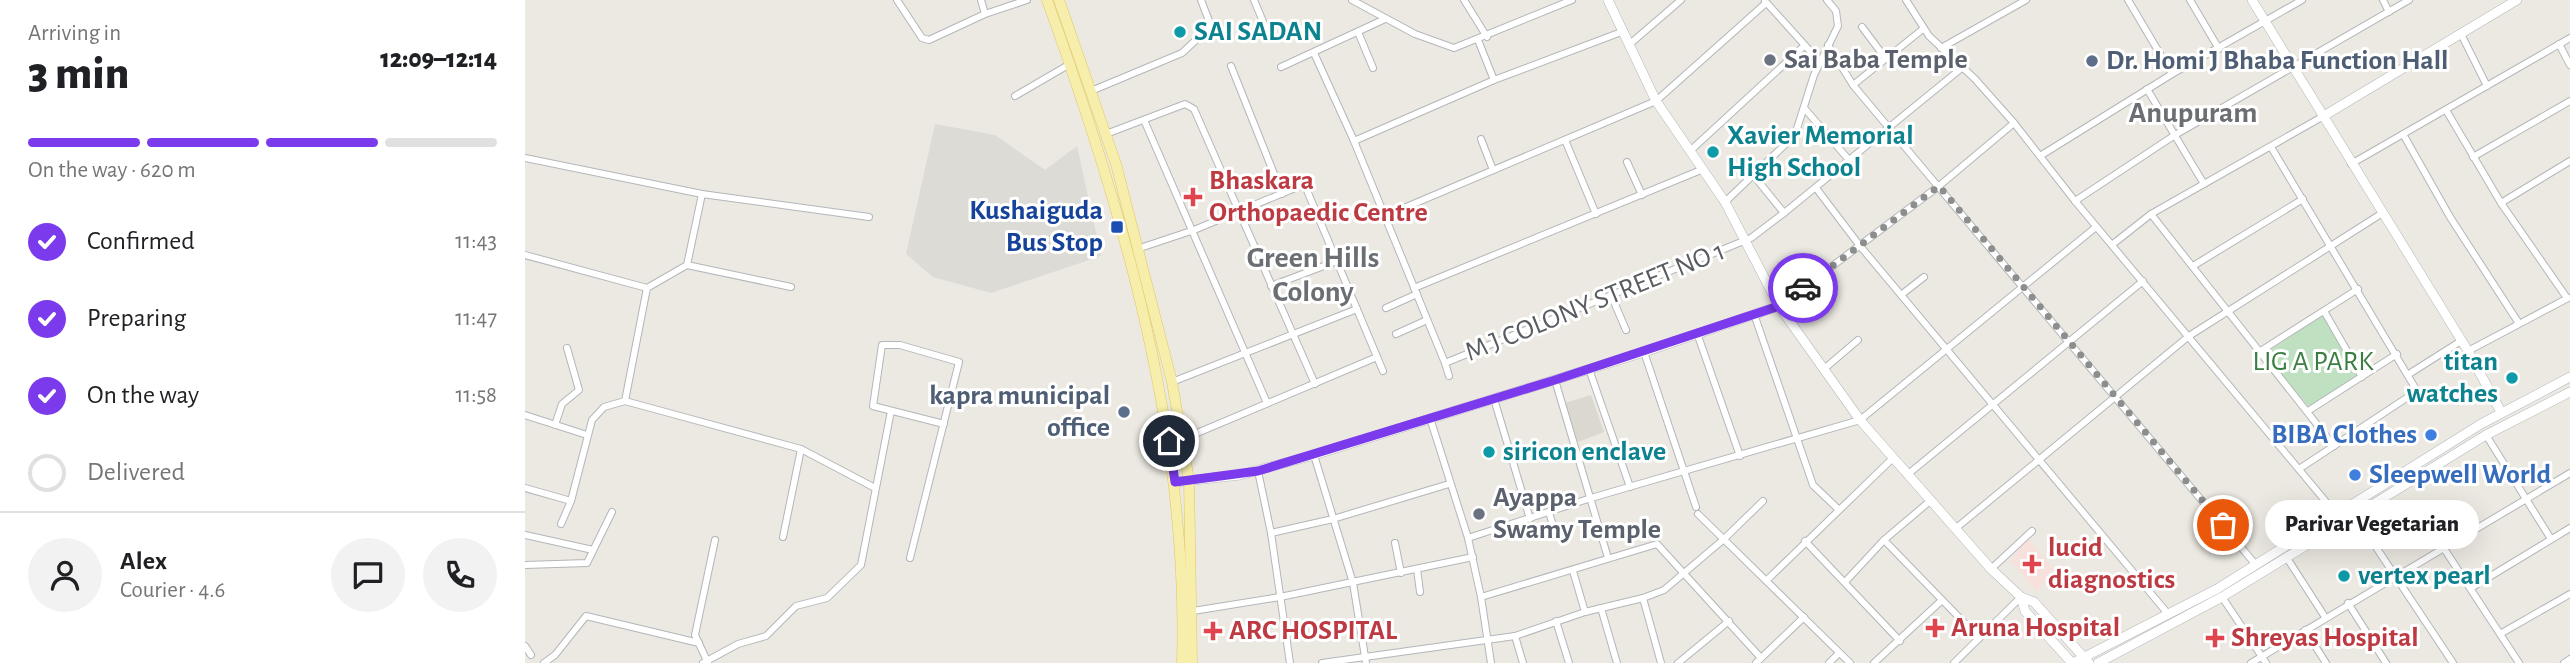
<!DOCTYPE html>
<meta charset="utf-8">
<style>
:root{--surface:#fff;--page:#f2f2f2;--text:#202124;--muted:#757577;--line:#e0e0e0;--accent:#7c3aed}
body{margin:0;font-family:"Alegreya Sans",sans-serif;background:var(--page);color:var(--text);height:100vh;display:flex;flex-direction:column;font-size:26px;white-space:nowrap}
*{box-sizing:border-box;margin:0}
p{font-size:23px;color:var(--muted)}
.icon{flex:none;width:38px;height:38px;fill:none;stroke:currentColor;stroke-width:2;stroke-linecap:round;stroke-linejoin:round}
.map{position:relative;flex:1;overflow:hidden}
.details{display:flex;flex-direction:column;background:var(--surface);width:525px}
.details>*{flex:none}
.pin{position:absolute;display:grid;place-items:center;width:60px;height:60px;color:#fff;margin:-30px;border:4px solid #fff;border-radius:50%;box-shadow:0 2px 7px #0007}
.courier{position:absolute;display:grid;place-items:center;width:70px;height:70px;margin:-35px;border:5px solid #7c3aed;border-radius:50%;background:#fff;color:#222;box-shadow:0 2px 9px #0007}
.bubble{position:absolute;height:49px;border-radius:24px;background:var(--surface);box-shadow:0 7px 28px #0002;font-size:23px;font-weight:800;line-height:49px;text-align:center}
.summary em{font-style:normal;font-weight:800}
.summary div{display:flex;flex-direction:column-reverse}
.summary{display:flex;align-items:center;justify-content:space-between;height:119px;padding:0 28px}
h1{font-size:46px;font-weight:800;line-height:52px}
.bar{display:grid;grid-template-columns:repeat(4,1fr);gap:10px 7px;align-content:center;height:84px;padding:0 28px}
.bar i{height:9px;border-radius:5px;background:var(--line)}
.bar .active{background:var(--accent)}
.bar p{grid-column:span 4}
.line{display:flex;align-items:center;gap:18px;padding:0 28px;border-top:2px solid var(--line)}
.line div{flex:1}
.round{display:grid;place-items:center;flex:none;width:74px;height:74px;border-radius:37px;background:var(--page)}
ol{padding:0 28px;list-style:none}
li{display:flex;align-items:center;gap:21px;height:77px}
li p{margin-inline-start:auto}
li .icon{padding:7px;border-radius:50%;background:var(--accent);color:#fff;stroke-width:4}
li:last-child{color:var(--muted)}
li i{width:38px;height:38px;border:4px solid var(--line);border-radius:50%}
main{display:flex;flex:1;min-height:0}
.map>svg:first-child{display:block}
.industrial{fill:#dcdbd5}
.education{fill:#dbd8cf}
.medical{fill:#f8e1dd}
.green{fill:#bfe0c1}
.lines{fill:none;stroke-linecap:round;stroke-linejoin:round}
.street-casing{stroke:#b3b6ba;stroke-width:8}
.secondary-casing{stroke:#b5b7bc;stroke-width:10}
.primary-casing{stroke:#e2c662;stroke-width:11}
.street{stroke:#fff;stroke-width:6}
.secondary{stroke:#fff;stroke-width:9}
.primary{stroke:#f6eeaa;stroke-width:10}
.done{stroke:#8c8d8d;stroke-width:7;stroke-dasharray:0 12.6}
.route{stroke:#7c3aed;stroke-width:9}
.culture-dot{fill:#0f9aa8;stroke:#fff;stroke-width:2.5}
.worship-dot{fill:#6b7280;stroke:#fff;stroke-width:2.5}
.service-dot{fill:#5c6f8a;stroke:#fff;stroke-width:2.5}
.health-dot{fill:#e0444e;stroke:#fff;stroke-width:2.5}
.transit-dot{fill:#1a4fb4;stroke:#fff;stroke-width:2.5}
.shop-dot{fill:#3f7fe0;stroke:#fff;stroke-width:2.5}
.labels{text-anchor:middle;dominant-baseline:central;stroke-width:6;stroke-linejoin:round;paint-order:stroke}
.culture-label{font-size:28px;font-weight:bold;fill:#0d838f;stroke:#fff;text-anchor:start}
.worship-label{font-size:28px;font-weight:bold;fill:#5b616d;stroke:#fff;text-anchor:start}
.service-label{font-size:28px;font-weight:bold;fill:#4e5e75;stroke:#fff;text-anchor:start}
.health-label{font-size:28px;font-weight:bold;fill:#be3a42;stroke:#fff;text-anchor:start}
.transit-label{font-size:28px;font-weight:bold;fill:#164399;stroke:#fff;text-anchor:end}
.street-label{font-size:28px;fill:#595c60;stroke:#fff}
.park-label{font-size:28px;fill:#3c7d42;stroke:#fff}
.shop-label{font-size:28px;font-weight:bold;fill:#366cbe;stroke:#fff;text-anchor:end}
.neighbourhood-label{font-size:30px;font-weight:bold;fill:#6b6e72;stroke:#fff}
</style>
<main>
<section class="details">
<div class="summary"><div><h1>3 min</h1><p>Arriving in</p></div><em>12:09–12:14</em></div>
<div class="bar"><i class="active"></i><i class="active"></i><i class="active"></i><i></i><p>On the way · 620 m</p></div>
<ol>
<li><svg class="icon" aria-label="check" viewBox="0 0 24 24"><path d="M5 12l5 5 9-10"/></svg>Confirmed<p>11:43</p></li>
<li><svg class="icon" aria-label="check" viewBox="0 0 24 24"><path d="M5 12l5 5 9-10"/></svg>Preparing<p>11:47</p></li>
<li><svg class="icon" aria-label="check" viewBox="0 0 24 24"><path d="M5 12l5 5 9-10"/></svg>On the way<p>11:58</p></li>
<li><i></i>Delivered</li>
</ol>
<div class="line" style="height:126px"><a class="round"><svg class="icon" aria-label="person" viewBox="0 0 24 24"><circle cx="12" cy="8" r="4"/><path d="M4 21q1-7 8-7t8 7"/></svg></a><div><b>Alex</b><p>Courier · 4.6</p></div><a class="round"><svg class="icon" aria-label="chat" viewBox="0 0 24 24"><path d="M4 5h16v11H9l-5 4z"/></svg></a><a class="round"><svg class="icon" aria-label="phone" viewBox="0 0 24 24"><path d="M5 4h4l2 5-3 2q2 4 5 5l2-3 5 2v4C11 20 4 13 5 4z"/></svg></a></div>
</section>
<div class="map">
<svg width="2045" height="663" viewBox="0 0 2045 663">
<rect width="100%" height="100%" fill="#ebe9e1"/>
<path class="industrial" d="M 410,124 L 470,135 L 520,170 L 552,146 L 576,256 L 466,293 L 408,277 L 381,254 Z"/>
<path class="education" d="M 1066,395 L 1079,432 L 1053,442 L 1040,403 Z"/>
<path class="medical" d="M 1501,537 L 1528,568 L 1512,592 L 1486,561 Z"/>
<path class="green" d="M 1798,315 L 1834,376 L 1784,407 L 1739,354 Z"/>
<g class="lines">
<g class="street-casing">
<g id="street">
<path d="M 372,0 L 397,38 L 404,40 L 460,14 L 502,0"/>
<path d="M 456,0 L 460,14"/>
<path d="M 729,0 L 744,36"/>
<path d="M 827,0 L 890,34 L 929,48 L 1047,0"/>
<path d="M 939,0 L 962,37"/>
<path d="M 1381,0 L 1404,36 L 1450,79 L 1489,123 L 1550,201 L 1812,515"/>
<path d="M 1603,0 L 1647,74"/>
<path d="M 1665,0 L 1694,49"/>
<path d="M 1858,0 L 1864,12"/>
<path d="M 1240,1 L 1295,62"/>
<path d="M 1337,27 L 1361,59"/>
<path d="M 833,32 L 848,68"/>
<path d="M 1936,34 L 1962,86"/>
<path d="M 953,40 L 969,80"/>
<path d="M 1106,43 L 1156,0"/>
<path d="M 2034,44 L 2045,65"/>
<path d="M 1303,45 L 1328,85 L 1364,128 L 1731,565"/>
<path d="M 1416,48 L 1501,0"/>
<path d="M 789,53 L 829,141 L 920,363 L 1226,238 L 1259,213"/>
<path d="M 706,66 L 757,194"/>
<path d="M 756,67 L 860,19"/>
<path d="M 1328,85 L 1398,29"/>
<path d="M 1622,89 L 1679,184"/>
<path d="M 566,91 L 657,53 L 686,26 L 676,0"/>
<path d="M 490,96 L 545,64"/>
<path d="M 1280,109 L 1324,160"/>
<path d="M 1921,110 L 1976,203 L 2042,298"/>
<path d="M 619,120 L 742,403"/>
<path d="M 581,134 L 660,104 L 669,109 L 790,384"/>
<path d="M 1878,134 L 1925,217 L 1993,322"/>
<path d="M 956,139 L 968,170"/>
<path d="M 1040,140 L 1071,214"/>
<path d="M 829,141 L 969,80 L 1099,31"/>
<path d="M 1746,147 L 1892,391 L 1774,469"/>
<path d="M 1165,151 L 1278,47"/>
<path d="M 1515,156 L 1647,74 L 1777,0"/>
<path d="M 1948,157 L 2045,101"/>
<path d="M 0,158 L 177,194 L 344,217"/>
<path d="M 1102,162 L 1117,195"/>
<path d="M 1826,164 L 2045,38"/>
<path d="M 1229,176 L 1259,213 L 1438,67"/>
<path d="M 1291,188 L 1335,246 L 1644,615"/>
<path d="M 1550,201 L 1650,135 L 1884,0"/>
<path d="M 1200,202 L 1270,135 L 1289,75 L 1313,26 L 1311,11 L 1302,0"/>
<path d="M 1976,203 L 2045,161"/>
<path d="M 1626,214 L 1809,446"/>
<path d="M 860,216 L 1131,101 L 1241,3"/>
<path d="M 1588,244 L 1626,214 L 1797,117"/>
<path d="M 615,248 L 669,230 L 775,186 L 781,188 L 858,371"/>
<path d="M 0,255 L 122,288"/>
<path d="M 162,265 L 266,287"/>
<path d="M 1668,266 L 1778,199"/>
<path d="M 746,286 L 812,261"/>
<path d="M 889,288 L 1176,170"/>
<path d="M 1086,295 L 1101,330"/>
<path d="M 1376,295 L 1399,277"/>
<path d="M 1254,306 L 1414,186 L 1489,123"/>
<path d="M 861,308 L 892,294"/>
<path d="M 1799,311 L 1837,377"/>
<path d="M 1229,314 L 1288,485 L 1313,509"/>
<path d="M 1172,333 L 1215,456"/>
<path d="M 871,334 L 902,320"/>
<path d="M 1943,351 L 2043,298"/>
<path d="M 1119,352 L 1171,507"/>
<path d="M 1734,352 L 1833,289"/>
<path d="M 920,363 L 924,376"/>
<path d="M 1064,369 L 1105,487"/>
<path d="M 1299,369 L 1333,340"/>
<path d="M 1884,374 L 1936,341"/>
<path d="M 1030,380 L 1083,558"/>
<path d="M 647,382 L 832,309"/>
<path d="M 969,399 L 1005,519"/>
<path d="M 100,401 L 276,449 L 350,488"/>
<path d="M 1783,411 L 1872,354"/>
<path d="M 0,415 L 62,435"/>
<path d="M 905,418 L 943,538 L 956,597 L 966,663"/>
<path d="M 30,425 L 37,404 L 54,390 L 42,348"/>
<path d="M 1961,435 L 2026,539"/>
<path d="M 658,439 L 852,357"/>
<path d="M 789,455 L 828,583 L 841,663"/>
<path d="M 733,471 L 746,533 L 765,663"/>
<path d="M 1382,475 L 1618,281"/>
<path d="M 0,488 L 46,501"/>
<path d="M 1024,512 L 1031,536"/>
<path d="M 1173,514 L 1325,663"/>
<path d="M 1831,517 L 1928,663"/>
<path d="M 36,524 L 46,501 L 67,420 L 79,407 L 100,401 L 122,288 L 162,265 L 177,194"/>
<path d="M 1430,529 L 1664,336 L 1856,214"/>
<path d="M 746,533 L 808,519 L 924,484"/>
<path d="M 0,535 L 68,550"/>
<path d="M 258,537 L 276,449"/>
<path d="M 943,538 L 1066,498 L 1335,420 L 1571,227"/>
<path d="M 1359,540 L 1454,638"/>
<path d="M 1280,541 L 1375,641"/>
<path d="M 870,543 L 876,573"/>
<path d="M 1918,547 L 1994,663"/>
<path d="M 385,558 L 434,362 L 375,345 L 357,345 L 348,406 L 419,424"/>
<path d="M 1762,558 L 1800,617"/>
<path d="M 0,565 L 62,563 L 87,512"/>
<path d="M 892,569 L 895,592"/>
<path d="M 1466,569 L 1507,531"/>
<path d="M 1048,571 L 1060,612"/>
<path d="M 1242,580 L 1368,458"/>
<path d="M 1320,582 L 1359,540 L 1405,501"/>
<path d="M 1946,588 L 2045,528"/>
<path d="M 956,597 L 1132,544 L 1236,658"/>
<path d="M 1697,597 L 1741,663"/>
<path d="M 1118,598 L 1136,663"/>
<path d="M 1823,603 L 1861,663"/>
<path d="M 1076,608 L 1092,663"/>
<path d="M 668,611 L 755,597 L 948,557"/>
<path d="M 1031,621 L 1044,663"/>
<path d="M 1780,630 L 1801,663"/>
<path d="M 1975,634 L 2045,594"/>
<path d="M 990,636 L 998,663"/>
<path d="M 0,646 L 6,655"/>
<path d="M 19,663 L 30,655 L 61,616 L 174,643"/>
<path d="M 178,663 L 213,644 L 241,636 L 271,606 L 302,598 L 336,565 L 366,411"/>
<path d="M 183,663 L 170,635 L 190,540"/>
<path d="M 797,663 L 990,636 L 1060,612 L 1118,598 L 1139,590 L 1199,539 L 1238,501"/>
<path d="M 1153,663 L 1204,621"/>
<path d="M 1231,663 L 1279,617"/>
<path d="M 1304,663 L 1314,653"/>
<path d="M 1349,663 L 1416,601"/>
<path d="M 1429,663 L 1496,597"/>
<path d="M 1726,663 L 2045,473"/>
<path d="M 2039,663 L 2045,659"/>
</g>
</g>
<g class="secondary-casing">
<g id="secondary">
<path d="M 1083,0 L 1131,101 L 1200,202 L 1254,306 L 1335,420 L 1466,569 L 1496,597 L 1509,602 L 1564,663"/>
<path d="M 1727,0 L 1943,351 L 1976,412"/>
<path d="M 1797,117 L 1992,0"/>
<path d="M 650,482 L 715,475 L 789,455 L 1119,352 L 1254,306"/>
<path d="M 1496,597 L 1500,611 L 1547,663"/>
<path d="M 1548,663 L 1692,589 L 1956,424 L 2045,377"/>
<path d="M 1573,663 L 1697,597 L 1961,435 L 2045,392"/>
</g>
</g>
<g class="primary-casing">
<g id="primary">
<path d="M 522,0 C 599,213 664,435 657,663"/>
<path d="M 534,0 L 591,164 L 647,382 L 664,480 L 667,663"/>
</g>
</g>
<use href="#street" class="street"/>
<use href="#secondary" class="secondary"/>
<use href="#primary" class="primary"/>
</g>
<g class="lines">
<path class="done" d="M 1278,288 L 1414,186 L 1698,525"/>
<path class="route" d="M 644,441 L 650,482 L 733,471 L 1030,380 L 1254,306 L 1278,288"/>
</g>
<g class="culture-dot">
<circle cx="655" cy="32" r="7"/>
<circle cx="1188" cy="152" r="7"/>
<circle cx="1987" cy="378" r="7"/>
<circle cx="964" cy="452" r="7"/>
<circle cx="1819" cy="576" r="7"/>
</g>
<g class="worship-dot">
<circle cx="1245" cy="60" r="7"/>
<circle cx="954" cy="514" r="7"/>
</g>
<g class="service-dot">
<circle cx="1567" cy="61" r="7"/>
<circle cx="599" cy="412" r="7"/>
</g>
<g class="health-dot">
<path d="M664.5 186.5h7v7h7v7h-7v7h-7v-7h-7v-7h7z"/>
<path d="M1503.5 553.5h7v7h7v7h-7v7h-7v-7h-7v-7h7z"/>
<path d="M1406.5 617.5h7v7h7v7h-7v7h-7v-7h-7v-7h7z"/>
<path d="M684.5 620.5h7v7h7v7h-7v7h-7v-7h-7v-7h7z"/>
<path d="M1686.5 627.5h7v7h7v7h-7v7h-7v-7h-7v-7h7z"/>
</g>
<rect class="transit-dot" x="585" y="220" width="14" height="14" rx="3.5"/>
<g class="shop-dot">
<circle cx="1906" cy="435" r="7"/>
<circle cx="1830" cy="475" r="7"/>
</g>
<g class="labels">
<g class="culture-label">
<text x="669" y="32">SAI SADAN</text>
<text x="1202" y="136">Xavier Memorial<tspan x="1202" dy="32">High School</tspan></text>
<text x="1973" y="362" text-anchor="end">titan<tspan x="1973" dy="32">watches</tspan></text>
<text x="978" y="452">siricon enclave</text>
<text x="1833" y="576">vertex pearl</text>
</g>
<g class="worship-label">
<text x="1259" y="60">Sai Baba Temple</text>
<text x="968" y="498">Ayappa<tspan x="968" dy="32">Swamy Temple</tspan></text>
</g>
<g class="service-label">
<text x="1581" y="61">Dr. Homi J Bhaba Function Hall</text>
<text x="585" y="396" text-anchor="end">kapra municipal<tspan x="585" dy="32">office</tspan></text>
</g>
<g class="health-label">
<text x="684" y="181">Bhaskara<tspan x="684" dy="32">Orthopaedic Centre</tspan></text>
<text x="1523" y="548">lucid<tspan x="1523" dy="32">diagnostics</tspan></text>
<text x="1426" y="628">Aruna Hospital</text>
<text x="704" y="631">ARC HOSPITAL</text>
<text x="1706" y="638">Shreyas Hospital</text>
</g>
<g class="transit-label">
<text x="578" y="211">Kushaiguda<tspan x="578" dy="32">Bus Stop</tspan></text>
</g>
<g class="street-label">
<text transform="translate(1070 302) rotate(-22)">M J COLONY STREET NO 1</text>
</g>
<g class="park-label">
<text x="1788" y="362">LIG A PARK</text>
</g>
<g class="shop-label">
<text x="1892" y="435">BIBA Clothes</text>
<text x="1844" y="475" text-anchor="start">Sleepwell World</text>
</g>
<g class="neighbourhood-label">
<text x="1668" y="113">Anupuram</text>
<text x="788" y="258">Green Hills<tspan x="788" dy="34">Colony</tspan></text>
</g>
</g>
</svg>
<div class="pin" style="left:1698px;top:525px;background:#ea580c"><svg class="icon" aria-label="bag" viewBox="0 0 24 24"><path d="M5 8h14l-1 12H6zM9 8a3 3 0 0 1 6 0"/></svg></div>
<div class="pin" style="left:644px;top:441px;background:#1f2937"><svg class="icon" aria-label="home" viewBox="0 0 24 24"><path d="M3 11l9-7 9 7M6 9v11h12V9"/></svg></div>
<div class="courier" style="left:1278px;top:288px"><svg class="icon" aria-label="car" viewBox="0 0 24 24"><path d="M5 17H2v-5l4-1 3-4h7l3 4 3 1v5h-3M9 17h6M6 11h13"/><circle cx="7" cy="17" r="2"/><circle cx="17" cy="17" r="2"/></svg></div>
<div class="bubble" style="left:1740px;top:500px;width:214px">Parivar Vegetarian</div>
</div>
</main>
